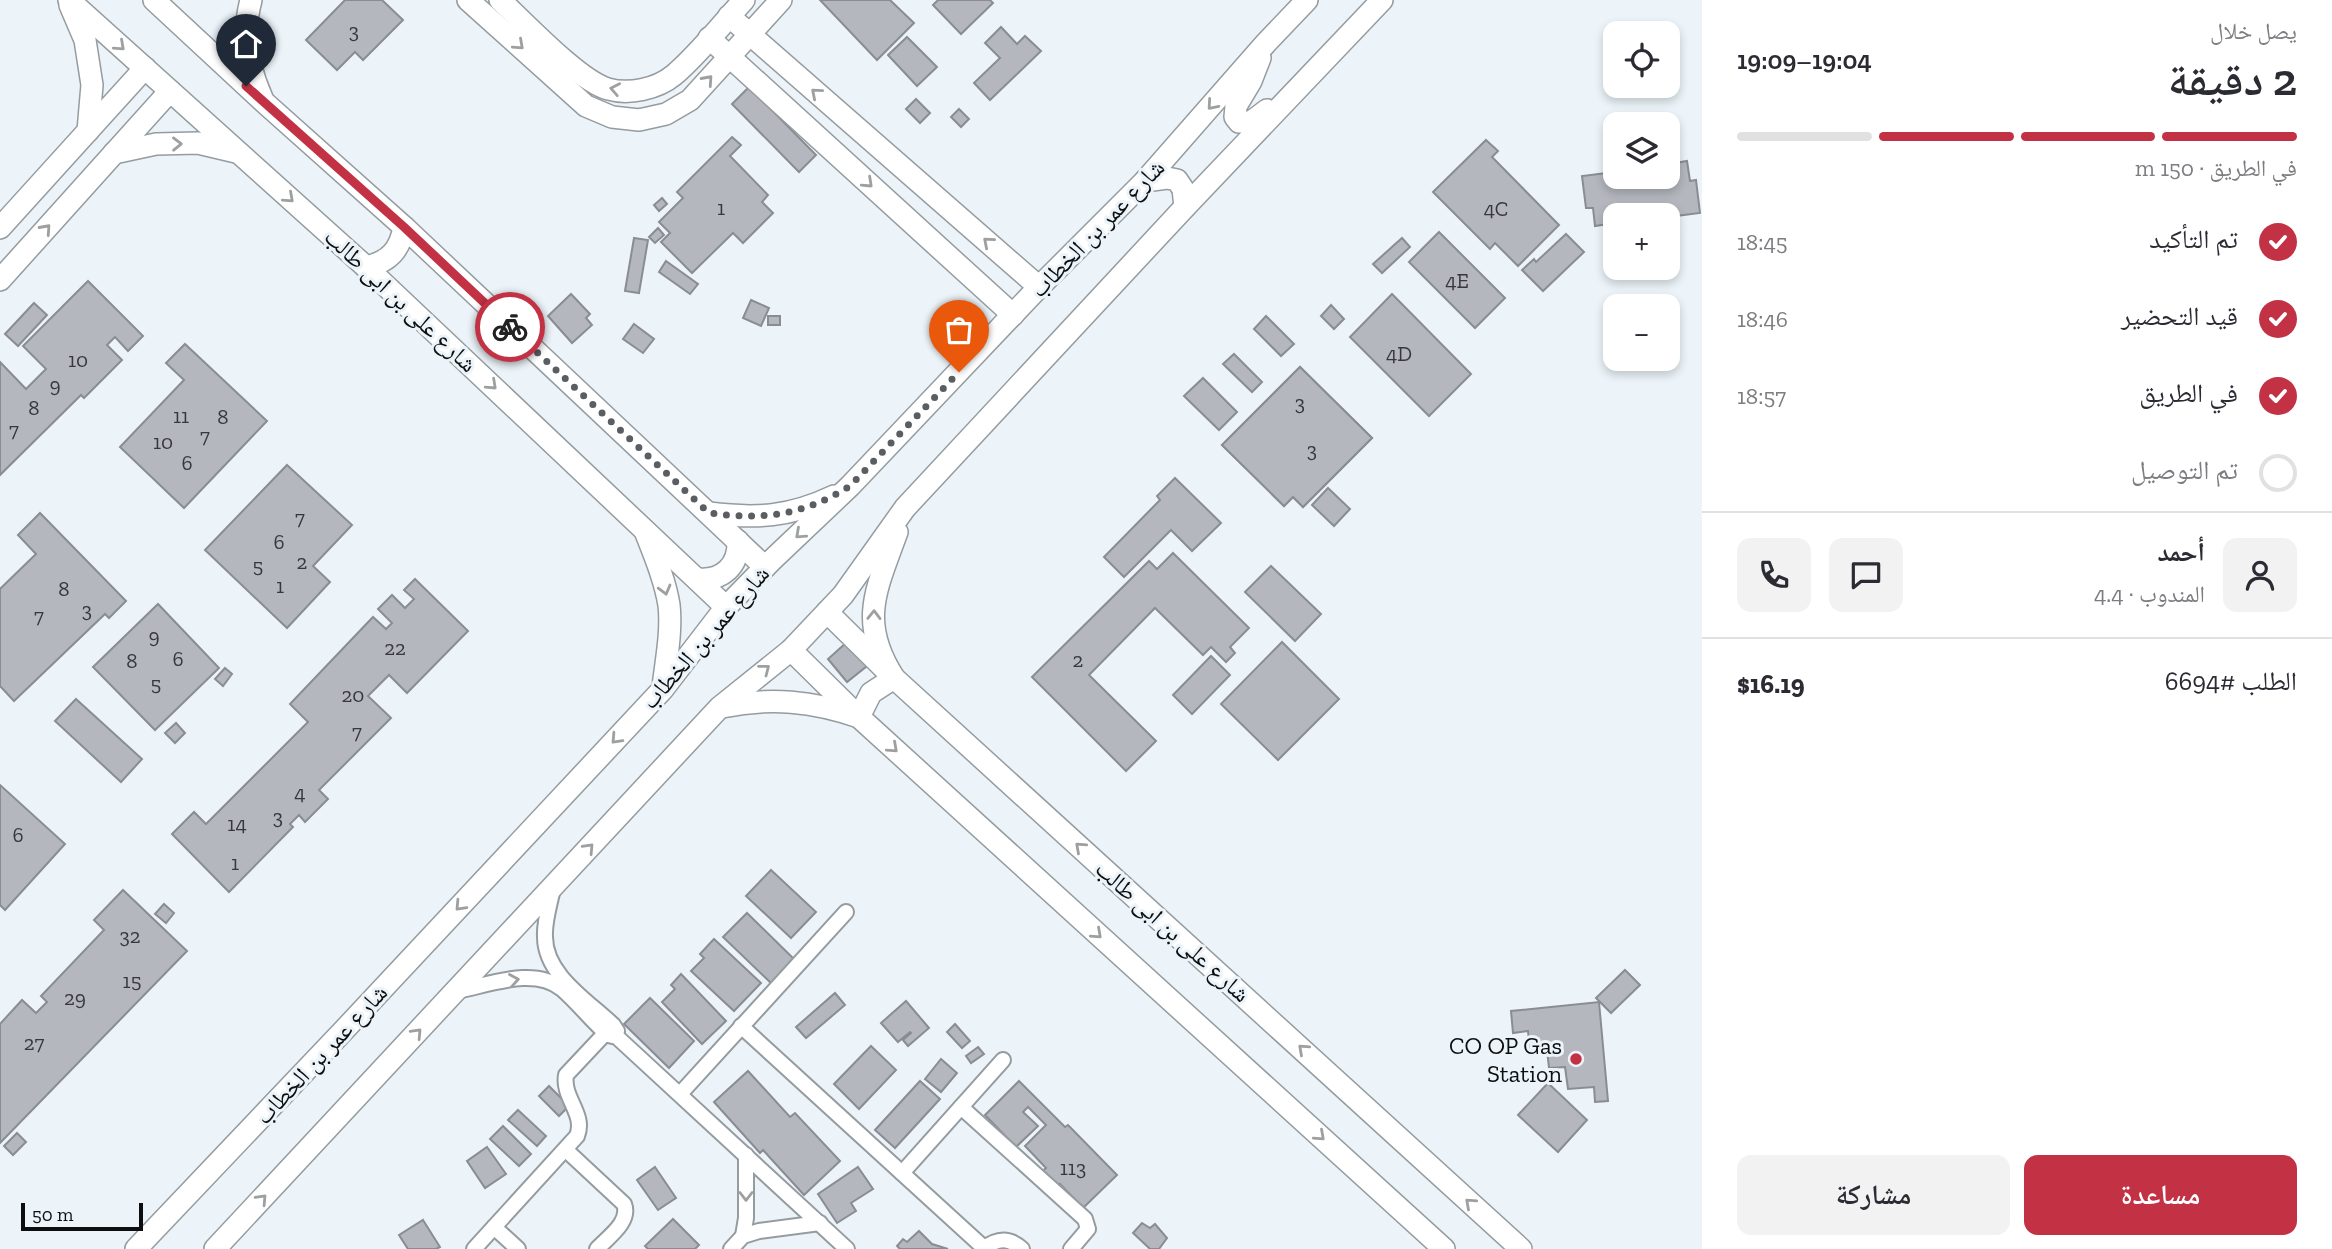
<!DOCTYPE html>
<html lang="ar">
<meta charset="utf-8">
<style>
:root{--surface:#fff;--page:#f2f2f3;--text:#2b2b33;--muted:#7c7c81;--line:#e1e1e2;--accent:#c23244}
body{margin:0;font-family:"Zilla Slab","Noto Naskh Arabic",serif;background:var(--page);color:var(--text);direction:rtl;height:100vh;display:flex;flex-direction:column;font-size:26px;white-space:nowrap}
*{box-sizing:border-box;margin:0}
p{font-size:23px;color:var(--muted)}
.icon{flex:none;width:38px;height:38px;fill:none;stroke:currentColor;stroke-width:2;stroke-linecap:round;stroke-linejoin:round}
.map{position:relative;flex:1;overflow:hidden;direction:ltr}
.details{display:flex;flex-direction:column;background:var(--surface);width:630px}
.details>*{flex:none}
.controls{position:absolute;left:1603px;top:21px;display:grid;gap:14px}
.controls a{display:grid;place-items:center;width:77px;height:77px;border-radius:14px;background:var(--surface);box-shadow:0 4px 10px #0003;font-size:35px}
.scale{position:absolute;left:21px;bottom:18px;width:122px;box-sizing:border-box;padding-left:7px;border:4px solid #0c0e10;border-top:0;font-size:19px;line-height:24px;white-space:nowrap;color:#0c0e10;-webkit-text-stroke:5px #ecf4f9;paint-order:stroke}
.pin{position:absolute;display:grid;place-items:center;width:60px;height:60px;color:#fff;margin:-72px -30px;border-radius:50% 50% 50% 0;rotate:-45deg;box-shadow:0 0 7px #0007}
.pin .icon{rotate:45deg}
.courier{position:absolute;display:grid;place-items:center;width:70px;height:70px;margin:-35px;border:5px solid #c23244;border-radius:50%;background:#fff;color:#222;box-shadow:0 2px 9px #0007}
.overview em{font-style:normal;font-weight:600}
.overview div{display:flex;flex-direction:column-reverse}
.overview{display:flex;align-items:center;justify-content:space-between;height:119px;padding:0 35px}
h1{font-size:46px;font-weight:600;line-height:52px}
.bar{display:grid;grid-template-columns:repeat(4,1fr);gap:10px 7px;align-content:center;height:84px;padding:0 35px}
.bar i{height:9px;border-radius:5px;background:var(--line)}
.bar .active{background:var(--accent)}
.bar p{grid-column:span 4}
.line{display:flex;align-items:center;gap:18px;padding:0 35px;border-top:2px solid var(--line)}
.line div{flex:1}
.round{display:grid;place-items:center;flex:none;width:74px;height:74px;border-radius:14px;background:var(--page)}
ol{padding:0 35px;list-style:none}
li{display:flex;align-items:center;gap:21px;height:77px}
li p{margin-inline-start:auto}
li .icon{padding:7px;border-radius:50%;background:var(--accent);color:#fff;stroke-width:4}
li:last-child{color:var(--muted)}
li i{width:38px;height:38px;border:4px solid var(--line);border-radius:50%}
.cta{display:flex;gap:14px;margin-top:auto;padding:14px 35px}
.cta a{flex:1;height:80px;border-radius:14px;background:var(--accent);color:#fff;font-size:28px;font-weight:600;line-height:80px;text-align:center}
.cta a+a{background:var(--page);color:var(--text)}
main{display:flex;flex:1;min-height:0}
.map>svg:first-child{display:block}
.building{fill:#b4b7be;stroke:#898d93;stroke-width:2;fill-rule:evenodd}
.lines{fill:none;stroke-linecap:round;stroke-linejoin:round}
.street-casing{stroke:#959ca0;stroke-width:18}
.secondary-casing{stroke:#959ca0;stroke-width:24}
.street{stroke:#fff;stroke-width:14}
.secondary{stroke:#fff;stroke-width:21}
.oneway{stroke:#9e9f9f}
.done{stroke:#5a5e62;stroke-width:7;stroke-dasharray:0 12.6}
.route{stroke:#c23244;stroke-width:9}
.poi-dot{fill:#c23244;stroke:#ecf4f9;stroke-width:2.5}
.labels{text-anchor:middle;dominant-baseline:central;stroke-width:6;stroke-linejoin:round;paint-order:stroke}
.number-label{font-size:21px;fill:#36383c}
.street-label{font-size:24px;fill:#0c0e10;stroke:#ecf4f9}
.poi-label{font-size:24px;fill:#0c0e10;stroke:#ecf4f9;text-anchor:end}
</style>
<main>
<section class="details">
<div class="overview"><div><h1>2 دقيقة</h1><p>يصل خلال</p></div><em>19:04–19:09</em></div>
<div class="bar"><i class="active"></i><i class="active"></i><i class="active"></i><i></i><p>في الطريق · 150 m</p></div>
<ol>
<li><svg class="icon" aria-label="check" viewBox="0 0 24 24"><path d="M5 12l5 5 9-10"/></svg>تم التأكيد<p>18:45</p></li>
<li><svg class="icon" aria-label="check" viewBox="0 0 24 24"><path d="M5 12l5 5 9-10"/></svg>قيد التحضير<p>18:46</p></li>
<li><svg class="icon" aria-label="check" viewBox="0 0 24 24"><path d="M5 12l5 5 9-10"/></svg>في الطريق<p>18:57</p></li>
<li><i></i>تم التوصيل</li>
</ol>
<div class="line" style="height:126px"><a class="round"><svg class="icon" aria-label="person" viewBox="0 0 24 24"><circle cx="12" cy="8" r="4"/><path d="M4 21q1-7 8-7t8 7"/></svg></a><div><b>أحمد</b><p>المندوب · 4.4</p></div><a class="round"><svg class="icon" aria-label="chat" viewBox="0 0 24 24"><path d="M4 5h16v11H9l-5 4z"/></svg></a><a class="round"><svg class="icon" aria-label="phone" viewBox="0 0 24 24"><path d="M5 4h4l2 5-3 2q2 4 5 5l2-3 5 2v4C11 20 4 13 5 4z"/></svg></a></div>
<div class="line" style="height:91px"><div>الطلب #6694</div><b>$16.19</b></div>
<div class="cta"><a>مساعدة</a><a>مشاركة</a></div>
</section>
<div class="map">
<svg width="1702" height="1249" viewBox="0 0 1702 1249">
<rect width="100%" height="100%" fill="#ecf4f9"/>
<g class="building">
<path d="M 345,0 L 382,0 L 403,20 L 363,60 L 355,52 L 337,70 L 306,40 Z"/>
<path d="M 820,0 L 890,0 L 914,23 L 877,60 Z"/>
<path d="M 938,0 L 990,0 L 993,3 L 961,34 L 933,5 Z"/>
<path d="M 1001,27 L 1017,44 L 1025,36 L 1041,51 L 990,100 L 974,83 L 1000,58 L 985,43 Z"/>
<path d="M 907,37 L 937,67 L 917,86 L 888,55 Z"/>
<path d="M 749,87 L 816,155 L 799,172 L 732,104 Z"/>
<path d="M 916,99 L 930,113 L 920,123 L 906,109 Z"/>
<path d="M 959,109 L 969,119 L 961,127 L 951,117 Z"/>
<path d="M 732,137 L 741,145 L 730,156 L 768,195 L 762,202 L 773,213 L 743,243 L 733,233 L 692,273 L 661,242 L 670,233 L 659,222 L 683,198 L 677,192 Z"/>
<path d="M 1486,140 L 1498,151 L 1492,157 L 1559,225 L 1518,266 L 1495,243 L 1490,249 L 1433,192 Z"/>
<path d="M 1687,161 L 1690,181 L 1696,180 L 1700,213 L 1668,217 L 1668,215 L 1615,215 L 1615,223 L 1595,226 L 1593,208 L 1586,208 L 1582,176 L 1615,172 L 1615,177 L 1668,177 L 1668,164 Z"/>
<path d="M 662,198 L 667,204 L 659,211 L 654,205 Z"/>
<path d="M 658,228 L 664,235 L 655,243 L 649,237 Z"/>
<path d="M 1439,232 L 1505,298 L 1475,328 L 1409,262 Z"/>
<path d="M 1566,234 L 1584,252 L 1543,291 L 1522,270 L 1534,259 L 1536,262 Z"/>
<path d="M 634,238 L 648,240 L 639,293 L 625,291 Z"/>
<path d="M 1402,238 L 1410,247 L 1382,273 L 1373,264 Z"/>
<path d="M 666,261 L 698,284 L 690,294 L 659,272 Z"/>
<path d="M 88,281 L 143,336 L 128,351 L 115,337 L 107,345 L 122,360 L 84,398 L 81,395 L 0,475 L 0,362 L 26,389 L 46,369 L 23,346 Z"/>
<path d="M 571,294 L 590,314 L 586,318 L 592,325 L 572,343 L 548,316 Z"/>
<path d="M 1392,294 L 1471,374 L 1429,416 L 1350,337 Z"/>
<path d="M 751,300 L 769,308 L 761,326 L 743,318 Z"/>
<path d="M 34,303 L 47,315 L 18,346 L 5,334 Z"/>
<path d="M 1331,305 L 1344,319 L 1334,329 L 1321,316 Z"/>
<rect x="768" y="316" width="12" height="9"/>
<path d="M 1266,316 L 1294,344 L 1281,356 L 1254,329 Z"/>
<path d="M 634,324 L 654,339 L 643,353 L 623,339 Z"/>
<path d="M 185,344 L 267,421 L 184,508 L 120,447 L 184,380 L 166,363 Z"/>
<path d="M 1234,354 L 1262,382 L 1252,392 L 1223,364 Z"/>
<path d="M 1300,367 L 1372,438 L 1303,507 L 1293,497 L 1284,506 L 1222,445 ZM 1302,409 L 1335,443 L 1294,483 L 1261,449 Z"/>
<path d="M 1300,367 L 1372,438 L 1303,507 L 1293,497 L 1284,506 L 1222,445 Z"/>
<path d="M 1203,378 L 1237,412 L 1219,430 L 1184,396 Z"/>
<path d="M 287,465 L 352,525 L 313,566 L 330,582 L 287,628 L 205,550 Z"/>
<path d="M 1175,478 L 1221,523 L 1192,551 L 1171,530 L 1124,577 L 1104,557 L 1160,500 L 1157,496 Z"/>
<path d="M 1328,488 L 1350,509 L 1334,526 L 1312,505 Z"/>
<path d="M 40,513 L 126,601 L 109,618 L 105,614 L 14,701 L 0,686 L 0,589 L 36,554 L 18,535 Z"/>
<path d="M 1173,553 L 1249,628 L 1230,647 L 1235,653 L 1226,662 L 1211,647 L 1203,655 L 1155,608 L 1089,675 L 1156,741 L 1126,771 L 1032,677 L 1149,561 L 1157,569 Z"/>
<path d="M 1271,566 L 1321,614 L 1295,641 L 1245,592 Z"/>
<path d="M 415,579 L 468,631 L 407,693 L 389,675 L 368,696 L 391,718 L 319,790 L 328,799 L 305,822 L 299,815 L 290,824 L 293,827 L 229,892 L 172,834 L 194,812 L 206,824 L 308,722 L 290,704 L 373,617 L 386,629 L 392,623 L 378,609 L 392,595 L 405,608 L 414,599 L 404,590 Z"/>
<path d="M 158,604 L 219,668 L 155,730 L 93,667 Z"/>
<path d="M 847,642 L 867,666 L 847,682 L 828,659 Z"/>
<path d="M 1282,642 L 1339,699 L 1278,760 L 1221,704 Z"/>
<path d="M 1211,656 L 1230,675 L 1192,714 L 1173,695 Z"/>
<path d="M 225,668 L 232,674 L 223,686 L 215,679 Z"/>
<path d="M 76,699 L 142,759 L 121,782 L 55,721 Z"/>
<path d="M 176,723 L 185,733 L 175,743 L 165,733 Z"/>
<path d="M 0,785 L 65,844 L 5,910 L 0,905 Z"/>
<path d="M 771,870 L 816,912 L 791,938 L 746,896 Z"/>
<path d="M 123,890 L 187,951 L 0,1143 L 0,1024 L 22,1000 L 36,1013 L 47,1002 L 41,996 L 104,930 L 94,920 Z"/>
<path d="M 164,904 L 174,913 L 166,923 L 155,914 Z"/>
<path d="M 747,913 L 796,961 L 773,985 L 723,937 Z"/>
<path d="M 714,939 L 761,983 L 734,1011 L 691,971 L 704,958 L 700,954 Z"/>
<path d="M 1625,970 L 1640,985 L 1611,1013 L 1596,998 Z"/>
<path d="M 681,974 L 726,1021 L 702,1044 L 662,1002 L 675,989 L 671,985 Z"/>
<path d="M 835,993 L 845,1005 L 806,1038 L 796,1027 Z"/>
<path d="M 650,998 L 694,1041 L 669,1068 L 624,1024 Z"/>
<path d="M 906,1001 L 929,1028 L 908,1046 L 903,1040 L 911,1033 L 910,1032 L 898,1042 L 881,1023 Z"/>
<path d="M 1599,1002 L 1608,1101 L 1595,1102 L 1594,1087 L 1568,1089 L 1565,1067 L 1549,1068 L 1547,1050 L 1530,1052 L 1528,1031 L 1513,1033 L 1511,1011 Z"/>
<path d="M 955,1024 L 970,1041 L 962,1048 L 947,1032 Z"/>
<path d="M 871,1046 L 896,1070 L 859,1109 L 834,1084 Z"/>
<path d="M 978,1047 L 984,1054 L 971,1063 L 966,1056 Z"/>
<path d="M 941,1059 L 957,1073 L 941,1092 L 925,1079 Z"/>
<path d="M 748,1071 L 790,1117 L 795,1113 L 840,1161 L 804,1195 L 763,1150 L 760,1153 L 714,1102 Z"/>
<path d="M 920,1081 L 940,1099 L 895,1148 L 875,1130 Z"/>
<path d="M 1019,1081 L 1065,1127 L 1068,1125 L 1117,1175 L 1083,1208 L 1060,1184 L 1054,1190 L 1039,1174 L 1046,1168 L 1025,1146 L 1046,1125 L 1028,1107 L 1023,1112 L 1038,1126 L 1016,1147 L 985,1115 Z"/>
<path d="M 1548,1083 L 1587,1120 L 1558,1152 L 1518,1115 Z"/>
<path d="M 549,1086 L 569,1106 L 559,1116 L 539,1096 Z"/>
<path d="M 518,1110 L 546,1136 L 537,1146 L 508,1120 Z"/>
<path d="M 503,1126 L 531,1154 L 519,1166 L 490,1139 Z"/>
<path d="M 17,1133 L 26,1142 L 13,1155 L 4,1146 Z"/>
<path d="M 487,1147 L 506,1174 L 485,1188 L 467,1161 Z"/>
<path d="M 655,1167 L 676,1198 L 658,1210 L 637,1180 Z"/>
<path d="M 858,1167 L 873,1189 L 851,1203 L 856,1211 L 837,1223 L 818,1194 Z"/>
<path d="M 673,1219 L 699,1245 L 695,1249 L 648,1249 L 645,1246 Z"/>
<path d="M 423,1220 L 440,1247 L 436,1249 L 408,1249 L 399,1235 Z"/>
<path d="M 1142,1223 L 1150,1228 L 1155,1224 L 1167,1238 L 1159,1249 L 1150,1249 L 1133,1233 Z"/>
<path d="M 919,1231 L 932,1244 L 948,1249 L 900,1249 L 897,1246 L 903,1239 L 907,1242 Z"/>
</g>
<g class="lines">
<g class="street-casing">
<g id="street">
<path d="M 553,888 C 550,904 544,921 545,937 C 545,975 588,1001 613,1025 L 617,1031"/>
<path d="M 457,991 C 489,985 534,966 562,989 C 578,1003 592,1021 608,1035 L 617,1037 L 847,1249"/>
<path d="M 741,1026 L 984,1248"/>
<path d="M 680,1094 L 846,912"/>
<path d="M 961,1107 L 1085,1219 L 1088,1229 L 1071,1249"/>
<path d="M 566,1150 L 624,1204 C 631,1222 608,1237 597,1249"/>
<path d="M 902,1173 L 1003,1060"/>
<path d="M 494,1227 L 518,1249"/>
<path d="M 743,1236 L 746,1218 L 746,1155"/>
<path d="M 474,1249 L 577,1136 C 586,1114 562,1098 566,1075 L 613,1025"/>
<path d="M 731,1249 L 743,1236 L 759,1231 L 820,1223"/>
<path d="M 983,1249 C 997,1238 1009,1237 1022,1249"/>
</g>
</g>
<g class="secondary-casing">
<g id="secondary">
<path d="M 69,0 L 366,267 L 726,607"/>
<path d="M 154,0 L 265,103 L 404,227 L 765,567"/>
<path d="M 251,0 C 242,33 248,67 262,98"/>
<path d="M 468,0 L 586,106 L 612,117 L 639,120 L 666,114 L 690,100 L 781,0"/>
<path d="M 500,0 C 524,22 579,81 608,89 C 629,95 657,89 674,75 C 698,55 722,24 744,0"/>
<path d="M 70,5 L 85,40 L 92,85 L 88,131"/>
<path d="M 729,16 L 1039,287"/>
<path d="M 709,38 L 1013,315"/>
<path d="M 1260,58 L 1251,81 L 1236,106 L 1235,117 L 1239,122 L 1251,122 L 1267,110"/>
<path d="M 114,153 L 156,144 L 198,143 L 236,152"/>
<path d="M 1145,181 L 1167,178 L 1177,180 L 1183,189 L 1185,207"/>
<path d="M 0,228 L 145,68"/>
<path d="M 366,267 C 389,262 400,250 404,227"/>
<path d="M 0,280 L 170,91"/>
<path d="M 709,513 C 756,519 790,517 834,496"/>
<path d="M 645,531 C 654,554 665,580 669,605 C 672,631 666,661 663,687"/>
<path d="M 698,579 C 722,581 739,566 738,541"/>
<path d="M 827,612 L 894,678 L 1521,1249"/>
<path d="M 791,650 L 859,717 L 1444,1249"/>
<path d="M 722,707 C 770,697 813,701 859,717 L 871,693 L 894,678 C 858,622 876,590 897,532"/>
<path d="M 136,1249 L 345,1029 L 663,689 L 726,607 L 771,561 L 850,486 L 1039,287 L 1145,181 L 1266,43 L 1307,0"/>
<path d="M 215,1249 L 720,707 L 791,650 L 843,595 L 905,508 L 1185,207 L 1382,0"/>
</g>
</g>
<use href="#street" class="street"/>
<use href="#secondary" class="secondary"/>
</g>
<defs><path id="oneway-chevron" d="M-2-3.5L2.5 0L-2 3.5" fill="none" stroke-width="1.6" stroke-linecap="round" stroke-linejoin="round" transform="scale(1.75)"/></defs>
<g class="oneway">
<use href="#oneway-chevron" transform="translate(519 45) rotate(42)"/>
<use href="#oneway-chevron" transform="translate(120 46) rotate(42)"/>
<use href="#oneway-chevron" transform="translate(708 80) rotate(-48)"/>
<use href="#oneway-chevron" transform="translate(615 89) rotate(-169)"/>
<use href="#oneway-chevron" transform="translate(816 93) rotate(-139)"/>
<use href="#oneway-chevron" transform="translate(1212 105) rotate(131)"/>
<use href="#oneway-chevron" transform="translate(177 144) rotate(-1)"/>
<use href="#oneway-chevron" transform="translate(868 183) rotate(43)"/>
<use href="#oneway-chevron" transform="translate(289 198) rotate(42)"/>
<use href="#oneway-chevron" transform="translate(46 229) rotate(-48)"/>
<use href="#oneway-chevron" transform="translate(988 242) rotate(-139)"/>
<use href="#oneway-chevron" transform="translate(492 385) rotate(43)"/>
<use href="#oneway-chevron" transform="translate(800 534) rotate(138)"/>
<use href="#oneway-chevron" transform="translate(665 590) rotate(75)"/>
<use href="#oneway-chevron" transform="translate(874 615) rotate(-89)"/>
<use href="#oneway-chevron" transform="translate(765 669) rotate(-38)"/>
<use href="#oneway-chevron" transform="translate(616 739) rotate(133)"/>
<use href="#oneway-chevron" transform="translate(893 748) rotate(42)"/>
<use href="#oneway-chevron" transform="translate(1080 847) rotate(-138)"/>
<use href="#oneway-chevron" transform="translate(589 848) rotate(-47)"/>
<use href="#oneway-chevron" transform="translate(460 906) rotate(133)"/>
<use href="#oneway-chevron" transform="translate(1097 934) rotate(42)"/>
<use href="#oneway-chevron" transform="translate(514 980) rotate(-10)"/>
<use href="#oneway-chevron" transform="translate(417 1033) rotate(-47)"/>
<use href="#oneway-chevron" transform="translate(1303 1049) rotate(-138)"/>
<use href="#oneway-chevron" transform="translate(1320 1136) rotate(42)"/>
<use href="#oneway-chevron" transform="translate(746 1196) rotate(90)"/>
<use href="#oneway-chevron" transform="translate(262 1199) rotate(-47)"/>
<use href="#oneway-chevron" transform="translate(1470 1203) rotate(-138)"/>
</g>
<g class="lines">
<path class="done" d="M 510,327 L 709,513 C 764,520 802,516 850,486 L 959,372"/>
<path class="route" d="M 246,86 L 404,227 L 510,327"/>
</g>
<circle class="poi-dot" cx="1576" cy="1059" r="7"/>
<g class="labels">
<g class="number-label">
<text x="354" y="30">3</text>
<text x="721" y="207">1</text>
<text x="1496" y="208">4C</text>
<text x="1457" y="280">4E</text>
<text x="1399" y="353">4D</text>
<text x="78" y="359">10</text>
<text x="55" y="384">9</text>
<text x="1300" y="402">3</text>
<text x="34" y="407">8</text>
<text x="181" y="415">11</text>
<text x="223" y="416">8</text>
<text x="14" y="429">7</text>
<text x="205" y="435">7</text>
<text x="163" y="441">10</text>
<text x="1312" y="449">3</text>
<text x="187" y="462">6</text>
<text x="300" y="517">7</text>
<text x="279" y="541">6</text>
<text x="302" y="561">2</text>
<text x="258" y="565">5</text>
<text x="280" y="585">1</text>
<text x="64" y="588">8</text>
<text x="87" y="609">3</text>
<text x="39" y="615">7</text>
<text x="154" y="635">9</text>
<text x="395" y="647">22</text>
<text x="178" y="658">6</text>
<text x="1078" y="659">2</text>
<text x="132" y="660">8</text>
<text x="156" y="683">5</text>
<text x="353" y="694">20</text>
<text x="357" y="731">7</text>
<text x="300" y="792">4</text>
<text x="278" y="816">3</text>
<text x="237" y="823">14</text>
<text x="18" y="834">6</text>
<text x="235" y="862">1</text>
<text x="130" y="935">32</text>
<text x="132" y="980">15</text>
<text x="75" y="997">29</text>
<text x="34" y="1042">27</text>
<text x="1073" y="1167">113</text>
</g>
<g class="street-label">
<text transform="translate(1097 228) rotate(-46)">شارع عمر بن الخطاب</text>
<text transform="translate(401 300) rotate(43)">شارع على بن ابى طالب</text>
<text transform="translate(705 637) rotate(-49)">شارع عمر بن الخطاب</text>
<text transform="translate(1173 931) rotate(42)">شارع على بن ابى طالب</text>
<text transform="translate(321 1054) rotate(-47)">شارع عمر بن الخطاب</text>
</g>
<g class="poi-label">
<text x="1562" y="1045">CO OP Gas<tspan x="1562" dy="28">Station</tspan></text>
</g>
</g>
</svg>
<div class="controls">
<a><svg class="icon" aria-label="locate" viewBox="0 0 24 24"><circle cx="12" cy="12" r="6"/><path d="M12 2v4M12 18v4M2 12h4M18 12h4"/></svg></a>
<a><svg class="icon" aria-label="layers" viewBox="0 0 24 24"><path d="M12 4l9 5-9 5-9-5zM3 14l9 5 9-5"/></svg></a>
<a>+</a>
<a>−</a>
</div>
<div class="scale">50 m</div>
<div class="pin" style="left:959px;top:372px;background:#ea580c"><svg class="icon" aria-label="bag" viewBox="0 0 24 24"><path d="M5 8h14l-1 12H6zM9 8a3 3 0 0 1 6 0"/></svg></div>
<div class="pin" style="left:246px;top:86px;background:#1f2937"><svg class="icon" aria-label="home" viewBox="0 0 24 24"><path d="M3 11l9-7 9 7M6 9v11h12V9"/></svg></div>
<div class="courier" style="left:510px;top:327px"><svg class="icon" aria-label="bike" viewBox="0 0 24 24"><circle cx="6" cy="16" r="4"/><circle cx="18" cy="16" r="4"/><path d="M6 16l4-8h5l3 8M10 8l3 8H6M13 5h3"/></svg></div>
</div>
</main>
